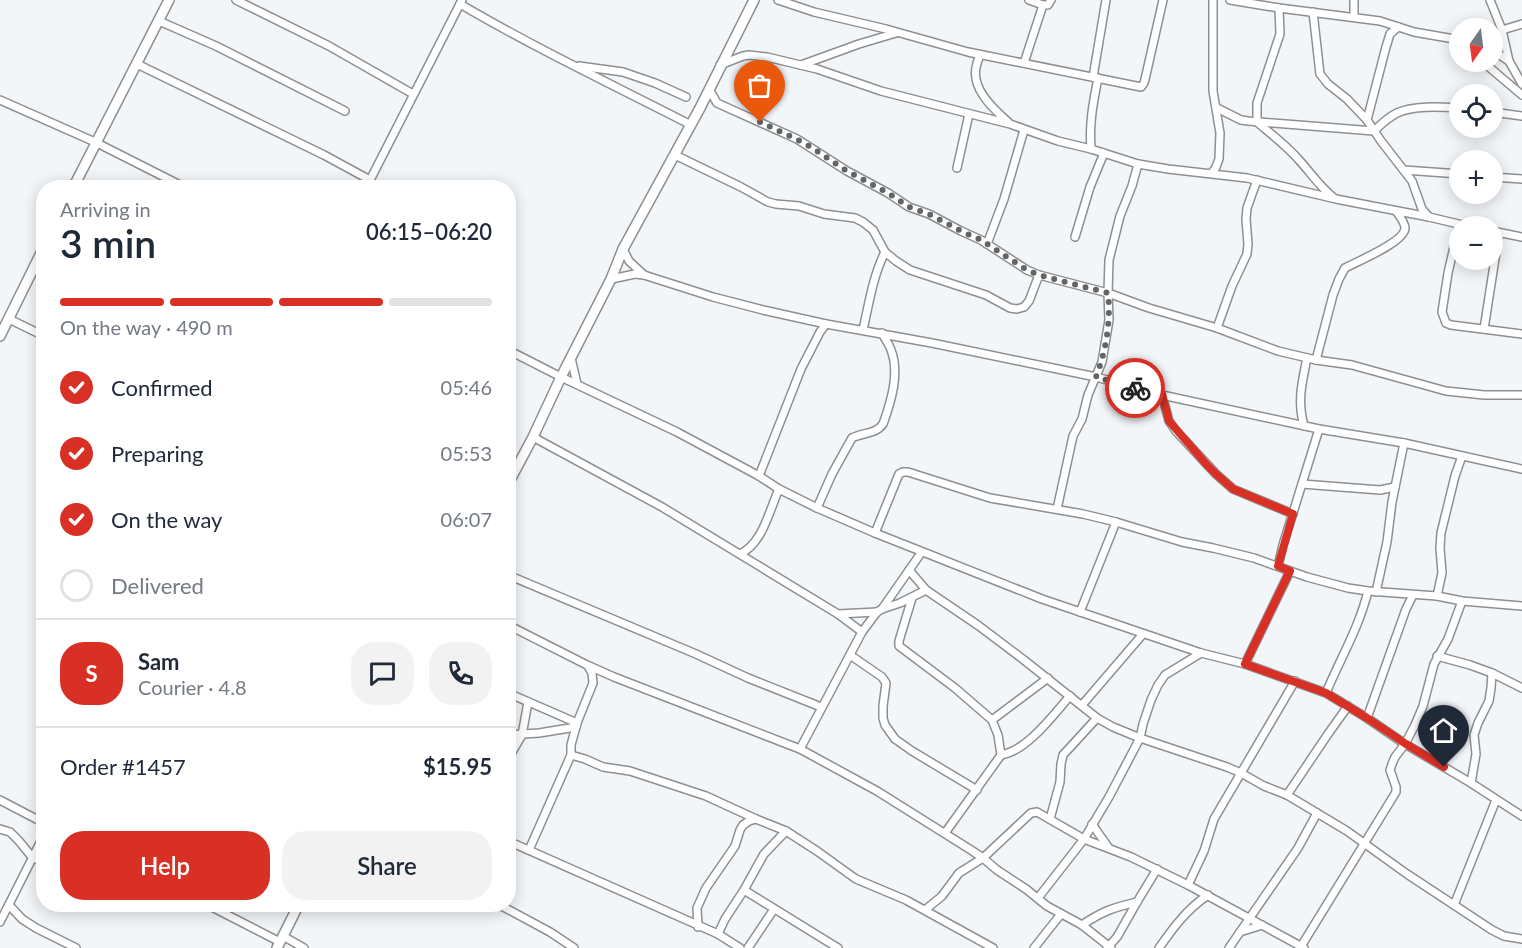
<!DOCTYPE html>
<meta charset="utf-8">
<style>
:root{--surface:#fff;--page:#f2f2f3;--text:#1f2937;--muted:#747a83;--line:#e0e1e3;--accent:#d93025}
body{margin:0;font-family:Lato,sans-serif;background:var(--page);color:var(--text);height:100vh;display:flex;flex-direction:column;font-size:22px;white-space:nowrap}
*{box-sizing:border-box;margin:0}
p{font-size:20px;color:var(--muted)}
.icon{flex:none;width:33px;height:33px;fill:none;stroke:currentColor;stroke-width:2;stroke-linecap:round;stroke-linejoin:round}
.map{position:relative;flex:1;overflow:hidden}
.drawer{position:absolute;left:36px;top:180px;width:480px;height:732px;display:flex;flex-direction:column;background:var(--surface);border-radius:24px;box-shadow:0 3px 15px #0003}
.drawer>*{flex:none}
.needle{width:39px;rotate:194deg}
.buttons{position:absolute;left:1449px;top:18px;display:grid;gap:12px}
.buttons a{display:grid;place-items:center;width:54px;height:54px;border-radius:50%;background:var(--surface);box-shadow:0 3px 15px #0003;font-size:30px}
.pin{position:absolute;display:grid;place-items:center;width:51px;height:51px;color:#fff;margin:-62px -26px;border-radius:50% 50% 50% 0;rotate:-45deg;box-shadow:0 0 6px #0007}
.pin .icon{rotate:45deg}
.courier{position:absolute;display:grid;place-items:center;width:60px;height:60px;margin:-30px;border:4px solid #d93025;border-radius:50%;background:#fff;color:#222;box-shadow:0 2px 8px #0007}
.overview em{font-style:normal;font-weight:600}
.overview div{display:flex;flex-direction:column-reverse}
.overview{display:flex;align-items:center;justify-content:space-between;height:102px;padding:0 24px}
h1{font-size:39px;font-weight:600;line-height:45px}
.bar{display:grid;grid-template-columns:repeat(4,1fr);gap:9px 6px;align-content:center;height:72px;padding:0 24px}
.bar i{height:8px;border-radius:4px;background:var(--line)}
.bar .current{background:var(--accent)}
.bar p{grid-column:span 4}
.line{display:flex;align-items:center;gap:15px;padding:0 24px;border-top:2px solid var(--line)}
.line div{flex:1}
.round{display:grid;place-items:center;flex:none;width:63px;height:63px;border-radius:24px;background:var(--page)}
ol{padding:0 24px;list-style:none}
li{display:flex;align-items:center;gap:18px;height:66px}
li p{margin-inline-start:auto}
li .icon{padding:6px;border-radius:50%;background:var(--accent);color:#fff;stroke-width:4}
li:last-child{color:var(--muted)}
li i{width:33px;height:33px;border:3px solid var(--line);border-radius:50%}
.button{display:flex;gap:12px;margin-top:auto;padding:12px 24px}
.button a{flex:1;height:69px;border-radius:24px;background:var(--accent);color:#fff;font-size:24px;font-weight:600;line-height:69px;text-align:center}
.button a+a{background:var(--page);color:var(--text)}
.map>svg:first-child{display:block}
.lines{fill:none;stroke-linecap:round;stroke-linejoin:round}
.street-casing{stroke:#8d9092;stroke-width:10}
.secondary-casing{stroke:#8d9092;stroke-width:12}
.street{stroke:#fff;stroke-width:7}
.secondary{stroke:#fff;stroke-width:9}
.done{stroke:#626465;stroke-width:6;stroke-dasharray:0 10.8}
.route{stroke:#d93025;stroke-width:8}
</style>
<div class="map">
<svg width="1522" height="948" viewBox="0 0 1522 948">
<rect width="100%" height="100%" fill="#f3f6f9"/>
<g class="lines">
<g class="street-casing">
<g id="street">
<path d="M 236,0 L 329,46 L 413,94"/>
<path d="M 778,0 L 814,12 L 886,29 L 968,52 L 1141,87 L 1144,83 L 1146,75 L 1163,0"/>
<path d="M 1029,0 L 1043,5 L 1048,5 L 1051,0"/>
<path d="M 1230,0 L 1279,8 L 1380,21 L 1414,32 L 1460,40"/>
<path d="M 1354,0 L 1354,17"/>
<path d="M 1490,0 L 1502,30 L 1509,61"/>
<path d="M 460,4 C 535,48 613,85 691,125"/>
<path d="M 1279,8 L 1280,34 L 1257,103 L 1257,122 C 1271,134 1287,146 1299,160 C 1311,173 1319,186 1334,198"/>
<path d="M 1313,12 L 1320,74 L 1328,84 L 1347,99 L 1367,120 L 1381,141 L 1412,181 L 1422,209 L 1429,217"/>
<path d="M 159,21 L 216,46 L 345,111"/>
<path d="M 1502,30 L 1522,24"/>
<path d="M 1492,50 L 1509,61 L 1522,84"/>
<path d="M 980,55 C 977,62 974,71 976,79 C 979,96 996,111 1008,122"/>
<path d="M 1483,62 L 1522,95"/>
<path d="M 1024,63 L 1043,5"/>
<path d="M 137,64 L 324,155 L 370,180"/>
<path d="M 720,65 L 743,56 L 749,55 L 767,57 L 817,69 L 881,91 L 1010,124 L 1058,141 L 1091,149 L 1138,164 L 1168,169 L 1247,178 L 1336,199 L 1429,217 L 1467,226"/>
<path d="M 801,65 L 859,44 L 896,33"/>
<path d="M 579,66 L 623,72 L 655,83 L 686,97"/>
<path d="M 1093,77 L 1106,0"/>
<path d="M 709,89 L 717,103 L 797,139 L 847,171 L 888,193 L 909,207 L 929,214 L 961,231 L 981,240 L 1027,270 L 1039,275 L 1108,293 L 1149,308 L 1217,328"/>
<path d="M 0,100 L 95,142 L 186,188"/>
<path d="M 1217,108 L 1241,120 L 1248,121 L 1374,131 C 1381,124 1389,117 1397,113 C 1413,105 1442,107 1460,108"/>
<path d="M 1492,112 L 1522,116"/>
<path d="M 1367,120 L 1386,47 L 1390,34 L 1398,27"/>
<path d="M 1091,149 C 1089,124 1093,103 1098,78"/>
<path d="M 675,155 L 741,187 L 768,202 L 776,204 L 799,206 L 824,214 L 855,218 L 863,222 L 873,230 L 885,252 L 896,261 L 910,270 L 986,295 L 1010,308 L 1017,309 L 1024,307 L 1029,301 L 1039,275"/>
<path d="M 957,168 L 969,114"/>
<path d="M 1404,170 L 1460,174"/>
<path d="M 1212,173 L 1216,167 L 1219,159 L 1220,133 L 1213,91 L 1213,0"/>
<path d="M 1492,177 L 1522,179"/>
<path d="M 1257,180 L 1247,208 L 1246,219 L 1248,244 L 1247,254 L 1232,286 L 1217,328 L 1278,351 L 1316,360 L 1352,365 L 1446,391 L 1484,395 L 1522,395"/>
<path d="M 366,188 L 462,0"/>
<path d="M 1459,225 L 1448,273 L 1442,312 L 1446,323 L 1451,325 L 1522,334"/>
<path d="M 1492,231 L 1522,237"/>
<path d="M 1075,237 L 1090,187 L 1104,153"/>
<path d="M 987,244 L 1004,199 L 1024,130"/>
<path d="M 623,249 L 629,261 L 644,275"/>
<path d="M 611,279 L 635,274 L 644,275 L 713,297 L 763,310 L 826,324 L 932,343 L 1096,377 L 1162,395 L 1319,429 L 1404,443 L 1522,469"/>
<path d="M 9,319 L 44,336"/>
<path d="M 1484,329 L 1499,233"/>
<path d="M 863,330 C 869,303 873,276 885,252"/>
<path d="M 508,350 L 561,377 L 677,432 L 759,476 L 779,489 L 817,508 L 875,533 L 1042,599 L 1201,653 L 1245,664 L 1326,693 L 1367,718 L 1405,744 L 1471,783 L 1522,816"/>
<path d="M 571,358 L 577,384"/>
<path d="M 1316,360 L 1333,295 L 1339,279 L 1345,268 C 1356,262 1405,242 1405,228 C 1405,223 1399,215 1396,211"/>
<path d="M 1162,395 L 1169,421 L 1176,431 L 1216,474 L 1233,489 L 1293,514"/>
<path d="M 1304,426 C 1297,401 1302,383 1307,358"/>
<path d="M 533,437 L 662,507 L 838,614 L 862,632"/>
<path d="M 759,476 L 801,369 L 820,332 L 826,324"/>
<path d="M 1302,484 L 1380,490 L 1395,487"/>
<path d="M 817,508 L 832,474 L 852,438 C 863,432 875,435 883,424 C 891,402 900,373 891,350 C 889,344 885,339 882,333"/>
<path d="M 1057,509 L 1073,436 L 1082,419 L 1088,395 L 1102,362 L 1109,320 L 1108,293 L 1109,260 L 1120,216 L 1132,186 L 1138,164"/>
<path d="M 875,533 L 899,474 L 903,472 L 908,472 L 990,498 L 1083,514 L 1116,522 L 1182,542 L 1213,548 L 1254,558 L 1307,577 L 1348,588 L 1368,591 L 1437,596 L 1462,601 L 1522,606"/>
<path d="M 740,554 C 763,543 769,511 779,489"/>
<path d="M 1278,566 L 1283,545 L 1319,429"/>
<path d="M 909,570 L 926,590 L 979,626 L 1024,660 L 1097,718 L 1113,727 L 1140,738 L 1227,767 L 1241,773 L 1264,786 L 1287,795 L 1347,831 L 1407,874 L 1492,930 L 1504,936 L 1522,939"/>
<path d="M 508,575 L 696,654 L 748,678 L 821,707"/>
<path d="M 1376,592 L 1387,542 L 1392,502 L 1404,443"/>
<path d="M 1437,596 L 1442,573 L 1440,548 L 1441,533 L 1455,476 L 1462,456"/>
<path d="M 912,598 L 899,641 L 899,646 L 955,688 L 992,720 L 998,735 L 1001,755 L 945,833"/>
<path d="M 882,609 L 900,603 L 926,590"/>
<path d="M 1080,612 L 1116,522"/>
<path d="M 838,614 L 877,612"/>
<path d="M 508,625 L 587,665 L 614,677 L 800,749 L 877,791 L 971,850 L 983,858 L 997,870 L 1026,889 L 1047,906 L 1082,925 L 1111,948"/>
<path d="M 850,655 L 882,677 L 886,683 L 883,706 L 883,718 L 885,725 L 895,739 L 912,751 L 977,790"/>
<path d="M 1437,656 L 1470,665 L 1492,673 L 1522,688"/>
<path d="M 1245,664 L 1290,571"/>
<path d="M 508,693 L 577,723"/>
<path d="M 1326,693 C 1340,659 1359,628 1368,591"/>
<path d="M 1082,705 L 1143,634"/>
<path d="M 1367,718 L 1406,609 L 1413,595"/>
<path d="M 992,720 L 1048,678"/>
<path d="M 508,735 L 539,733 L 576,727"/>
<path d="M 800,749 L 862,632 L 877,612 L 882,609 L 921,553"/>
<path d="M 571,755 L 585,759 L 603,767 L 630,771 L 706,796 L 756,819 L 786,831 L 817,851 L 856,879 L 906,900 L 993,948"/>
<path d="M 1001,755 C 1027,751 1053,715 1070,696"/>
<path d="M 508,759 L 522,735 L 528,702"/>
<path d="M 1471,783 L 1476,754 L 1474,735 L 1478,723 L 1489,701 L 1491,688 L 1492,673"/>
<path d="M 1287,795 L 1328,734 L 1348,706"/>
<path d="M 0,800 L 44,823"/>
<path d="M 1050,819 L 1060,782 L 1061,764 L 1063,755 L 1097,718"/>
<path d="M 1092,824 L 1108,847"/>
<path d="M 0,829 L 10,832 L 19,841 L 32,857 L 44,863"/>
<path d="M 508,841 L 718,934 L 740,948"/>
<path d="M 529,850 L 571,755 L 571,745 L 577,723 L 593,683 L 592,673 L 588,666"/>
<path d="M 1188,885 L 1204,851 L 1214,819 L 1295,681"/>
<path d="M 744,890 L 838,948"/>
<path d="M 1038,898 L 1084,839 L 1109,797 L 1140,738 L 1143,724 L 1151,700 L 1158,685 L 1165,675 L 1201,653"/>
<path d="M 206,904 L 280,942"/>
<path d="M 498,904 L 550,932 L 574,948"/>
<path d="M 9,905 L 22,919 L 36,928 L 76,948"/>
<path d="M 1454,905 L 1496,800"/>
<path d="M 925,910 L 942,896 L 959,873 L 983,858 L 1031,813 L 1037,812 L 1084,839 L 1131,857 L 1188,885 L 1304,948"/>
<path d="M 0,922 L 44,835"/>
<path d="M 1082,925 C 1103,911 1112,908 1137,902"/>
<path d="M 698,927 L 697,908 L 706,888 L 735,846 L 740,830 L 743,825 L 749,821 L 756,819"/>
<path d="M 1240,932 L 1262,925"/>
<path d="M 718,934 L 725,919 L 744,890 L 764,854 L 786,831"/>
<path d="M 283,936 L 304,948"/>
<path d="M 748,948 L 774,909"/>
<path d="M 1034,948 L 1061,914"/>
<path d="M 1107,948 L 1117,937 L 1137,902 L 1157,869"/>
<path d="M 1159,948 C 1173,928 1187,909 1208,895"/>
<path d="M 1229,948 L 1298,848 L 1317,813"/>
<path d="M 1300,948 L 1396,792 L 1396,787 L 1390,770 L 1392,764 L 1395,757 L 1405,744 L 1415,725 L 1423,706 L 1434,664 L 1448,639 L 1462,601"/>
</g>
</g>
<g class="secondary-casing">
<g id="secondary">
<path d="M 73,188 L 169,0"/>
<path d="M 0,336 L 44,247"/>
<path d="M 508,484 L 533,437 L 561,377 L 611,279 L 623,249 L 700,108 L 754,0"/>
<path d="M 277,948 L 299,904"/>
</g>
</g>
<use href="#street" class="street"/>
<use href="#secondary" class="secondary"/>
</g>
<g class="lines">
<path class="done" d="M 760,122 L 796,139 L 811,147 L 847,171 L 888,193 L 909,207 L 929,214 L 961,231 L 981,240 L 1027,270 L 1039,275 L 1108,293 C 1111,321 1106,351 1096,377 L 1135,388"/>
<path class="route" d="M 1135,388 L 1162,394 L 1169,421 L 1207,465 L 1216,474 L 1233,489 L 1293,514 L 1278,566 L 1290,571 L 1245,664 L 1326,693 L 1367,718 L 1406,744 L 1444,767"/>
</g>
</svg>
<div class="buttons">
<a><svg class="needle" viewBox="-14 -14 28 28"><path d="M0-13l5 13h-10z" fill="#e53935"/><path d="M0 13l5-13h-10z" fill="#747a83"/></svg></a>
<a><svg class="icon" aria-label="locate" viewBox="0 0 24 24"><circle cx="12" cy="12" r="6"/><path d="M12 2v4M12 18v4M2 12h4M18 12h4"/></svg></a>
<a>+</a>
<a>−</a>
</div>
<div class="pin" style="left:760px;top:122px;background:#ea580c"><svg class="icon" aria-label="bag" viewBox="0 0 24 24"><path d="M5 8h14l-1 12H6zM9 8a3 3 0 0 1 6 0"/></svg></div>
<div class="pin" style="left:1444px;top:767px;background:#1f2937"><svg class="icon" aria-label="home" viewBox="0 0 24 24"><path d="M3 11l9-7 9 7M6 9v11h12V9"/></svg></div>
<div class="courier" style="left:1135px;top:388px"><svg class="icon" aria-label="bike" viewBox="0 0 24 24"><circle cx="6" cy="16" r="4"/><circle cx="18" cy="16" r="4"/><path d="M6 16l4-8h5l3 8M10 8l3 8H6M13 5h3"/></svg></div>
<section class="drawer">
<div class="overview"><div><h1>3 min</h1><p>Arriving in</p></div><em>06:15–06:20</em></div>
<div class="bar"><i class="current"></i><i class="current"></i><i class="current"></i><i></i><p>On the way · 490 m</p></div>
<ol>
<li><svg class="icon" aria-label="check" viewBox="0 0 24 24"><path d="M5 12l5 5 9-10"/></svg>Confirmed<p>05:46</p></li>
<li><svg class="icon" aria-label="check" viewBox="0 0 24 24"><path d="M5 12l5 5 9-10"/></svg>Preparing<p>05:53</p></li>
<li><svg class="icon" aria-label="check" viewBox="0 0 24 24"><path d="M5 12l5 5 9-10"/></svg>On the way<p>06:07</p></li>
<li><i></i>Delivered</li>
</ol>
<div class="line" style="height:108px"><b class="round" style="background:var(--accent);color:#fff">S</b><div><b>Sam</b><p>Courier · 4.8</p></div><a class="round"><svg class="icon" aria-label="chat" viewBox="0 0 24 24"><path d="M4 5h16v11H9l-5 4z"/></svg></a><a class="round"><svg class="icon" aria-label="phone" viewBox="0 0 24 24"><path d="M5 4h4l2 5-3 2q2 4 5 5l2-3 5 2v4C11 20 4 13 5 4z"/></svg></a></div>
<div class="line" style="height:78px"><div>Order #1457</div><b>$15.95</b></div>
<div class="button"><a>Help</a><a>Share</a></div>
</section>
</div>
